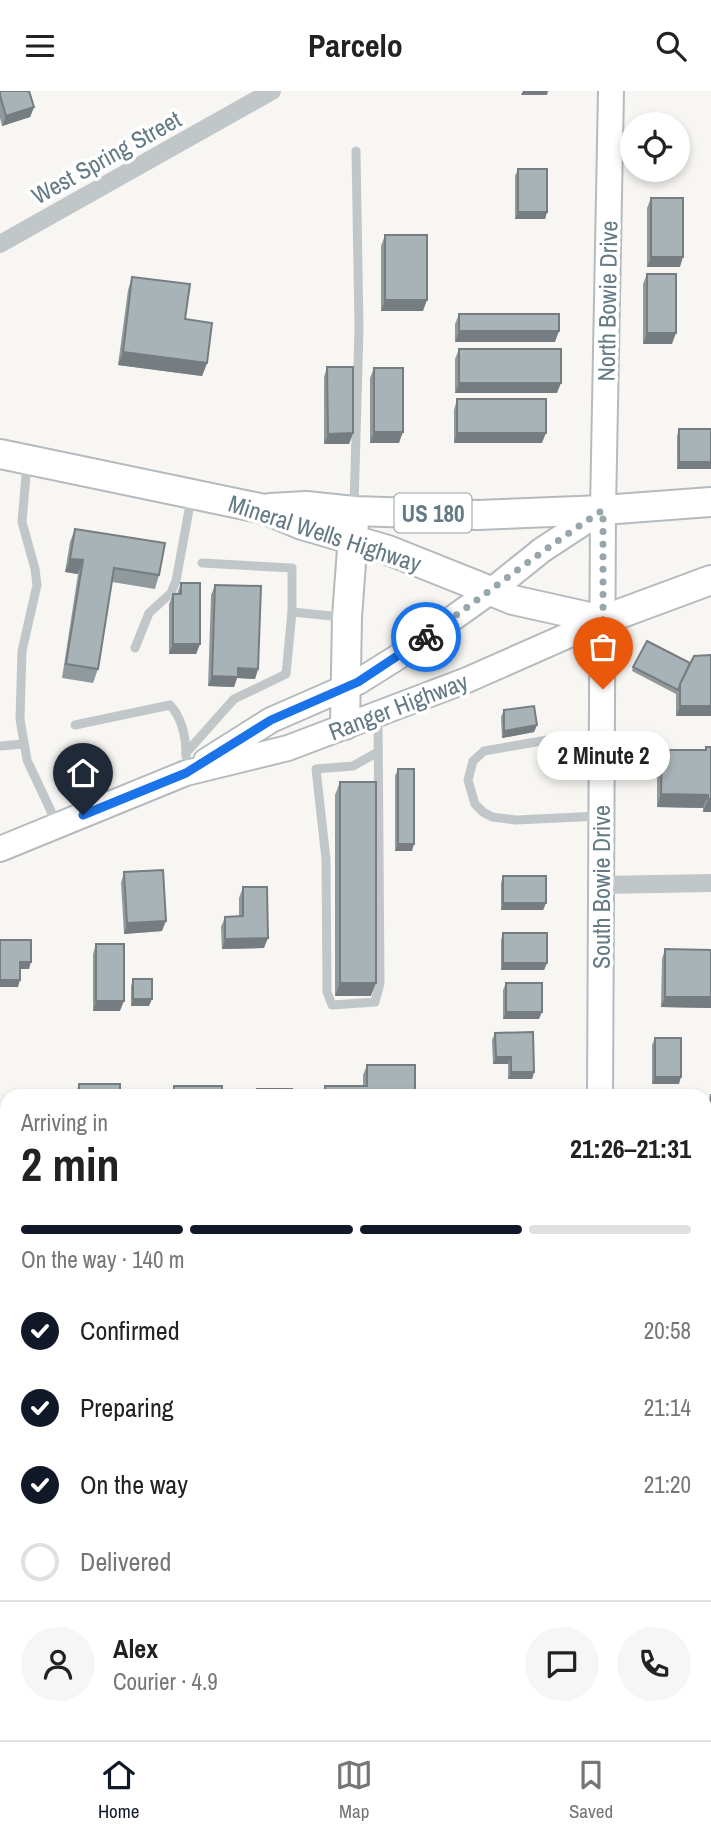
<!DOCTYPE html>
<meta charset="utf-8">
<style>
:root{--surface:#fff;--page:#f6f6f6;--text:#222;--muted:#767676;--line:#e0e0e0;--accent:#111827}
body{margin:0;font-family:"Archivo Narrow",sans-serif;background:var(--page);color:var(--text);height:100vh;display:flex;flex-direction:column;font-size:26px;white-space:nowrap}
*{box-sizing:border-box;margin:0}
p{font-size:23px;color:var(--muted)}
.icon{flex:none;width:38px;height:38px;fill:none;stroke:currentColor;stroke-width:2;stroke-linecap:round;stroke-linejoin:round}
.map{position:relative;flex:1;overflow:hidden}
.sheet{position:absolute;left:0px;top:998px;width:712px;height:653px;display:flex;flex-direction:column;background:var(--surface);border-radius:21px 21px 0 0;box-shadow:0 4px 10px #0003}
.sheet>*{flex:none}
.tools{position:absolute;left:620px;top:21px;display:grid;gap:14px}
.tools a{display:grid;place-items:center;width:70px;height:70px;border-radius:50%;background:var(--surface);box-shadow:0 4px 10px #0003;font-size:35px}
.pin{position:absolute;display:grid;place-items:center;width:60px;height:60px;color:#fff;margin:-72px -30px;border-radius:50% 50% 50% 0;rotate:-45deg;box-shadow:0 0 7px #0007}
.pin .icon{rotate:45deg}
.courier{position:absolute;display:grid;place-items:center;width:70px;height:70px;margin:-35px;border:5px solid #1a73e8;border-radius:50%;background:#fff;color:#222;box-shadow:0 2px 9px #0007}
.bubble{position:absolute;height:49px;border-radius:24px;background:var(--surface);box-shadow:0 4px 10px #0003;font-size:23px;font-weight:700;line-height:49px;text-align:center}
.head em{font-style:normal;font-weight:700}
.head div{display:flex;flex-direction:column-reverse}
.head{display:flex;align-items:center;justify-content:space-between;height:119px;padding:0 21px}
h1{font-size:46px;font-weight:700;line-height:52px}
.bar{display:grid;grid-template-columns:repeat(4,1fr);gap:10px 7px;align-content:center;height:84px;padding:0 21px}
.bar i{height:9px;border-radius:5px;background:var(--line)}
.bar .active{background:var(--accent)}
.bar p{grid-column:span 4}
.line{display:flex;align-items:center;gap:18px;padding:0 21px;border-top:2px solid var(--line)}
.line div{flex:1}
.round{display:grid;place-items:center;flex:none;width:74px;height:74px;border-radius:37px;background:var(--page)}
ol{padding:0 21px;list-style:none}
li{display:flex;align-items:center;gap:21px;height:77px}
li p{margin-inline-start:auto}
li .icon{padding:7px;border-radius:50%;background:var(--accent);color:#fff;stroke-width:4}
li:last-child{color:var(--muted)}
li i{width:38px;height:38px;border:4px solid var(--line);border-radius:50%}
header{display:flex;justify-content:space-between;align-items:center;height:91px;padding:0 21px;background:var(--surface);font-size:32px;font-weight:700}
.tabs{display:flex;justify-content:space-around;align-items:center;height:98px;border-top:2px solid var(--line);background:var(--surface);font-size:19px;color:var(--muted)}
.tabs a{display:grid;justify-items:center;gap:4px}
.tabs .active{color:var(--accent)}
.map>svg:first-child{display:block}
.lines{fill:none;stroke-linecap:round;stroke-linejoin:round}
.secondary-casing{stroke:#b4bbbe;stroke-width:28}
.primary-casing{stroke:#b5babd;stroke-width:32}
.lane{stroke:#c1c7c9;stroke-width:9}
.street{stroke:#c1c7c9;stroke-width:18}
.secondary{stroke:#fff;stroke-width:24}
.primary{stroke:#fff;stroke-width:28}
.wall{fill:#909a9d}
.shaded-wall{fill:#767d80}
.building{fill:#a8b3b7;stroke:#767d80;stroke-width:2}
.done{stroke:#97a5ac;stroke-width:7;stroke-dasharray:0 12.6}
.route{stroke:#1a73e8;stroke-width:9}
.labels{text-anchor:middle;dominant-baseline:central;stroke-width:7;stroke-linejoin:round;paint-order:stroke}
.shield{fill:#fff;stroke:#92a2aa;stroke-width:2}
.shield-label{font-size:23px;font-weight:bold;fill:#647a85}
.street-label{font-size:24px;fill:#647a85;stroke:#fff}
</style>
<header><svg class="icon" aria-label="menu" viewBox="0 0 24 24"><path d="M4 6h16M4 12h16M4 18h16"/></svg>Parcelo<svg class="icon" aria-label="search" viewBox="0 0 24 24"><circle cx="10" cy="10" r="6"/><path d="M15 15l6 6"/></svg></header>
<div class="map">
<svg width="711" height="1649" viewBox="0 0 711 1649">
<rect width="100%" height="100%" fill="#f7f6f3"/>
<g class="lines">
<g class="secondary-casing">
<g id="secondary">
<path d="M 206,670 L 271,629 L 358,591 L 401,564 L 491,500 L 542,459 L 603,419"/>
<path d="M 0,758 L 186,682 L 288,657 L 467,589 L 603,529"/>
<path d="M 600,1004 L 603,419 L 611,0"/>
<path d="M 602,1643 L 602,1649"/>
</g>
</g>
<g class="primary-casing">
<g id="primary">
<path d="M 0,363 L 264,418 L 302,434 L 388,459 L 513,509 L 603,529 L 711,489"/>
<path d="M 270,417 L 306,415 L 354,420 L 477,424 L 603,419 L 711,411"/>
<path d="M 345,634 L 347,526 L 354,431"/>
</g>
</g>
<g class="lane">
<path d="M 27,373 L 22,431 L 35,478 L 37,494 L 22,560 L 20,628 L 27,669 L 57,733"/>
<path d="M 354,415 L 359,238 L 356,60"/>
<path d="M 292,521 L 342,526"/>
<path d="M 135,557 L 149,522 L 171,502 L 176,490 L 191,408"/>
<path d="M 75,634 L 170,614 C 183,628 186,647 186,665"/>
<path d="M 0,655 L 24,653"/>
<path d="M 378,661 L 353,675 L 316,678 L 326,768 L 327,901 L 332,914 L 375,911 L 380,892 L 378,626"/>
<path d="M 186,662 L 234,608 L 286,583 L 292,521 L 292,477 L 202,472"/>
<path d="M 600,725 L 516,729 L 492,726 L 483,721 L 475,713 L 468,689 L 473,670 L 484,660 L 559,647 L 601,644"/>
</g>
<g class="street">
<path d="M 0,153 L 272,0"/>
<path d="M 601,794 L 711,792"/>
<path d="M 0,1079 L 7,1079"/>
<path d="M 705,1079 L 711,1079"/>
<path d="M 0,1370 L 7,1370"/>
<path d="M 705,1370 L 711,1370"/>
<path d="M 171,1643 L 171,1649"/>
</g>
<use href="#secondary" class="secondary"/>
<use href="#primary" class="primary"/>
</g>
<g class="wall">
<path d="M 0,0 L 34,16 L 30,26 L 2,35 L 0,27 Z"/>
<path d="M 518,78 L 547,121 L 545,128 L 515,128 L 515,85 Z"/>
<path d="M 651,107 L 680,176 L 647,176 L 647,117 Z"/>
<path d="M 385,144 L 423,220 L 381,220 L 381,155 Z"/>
<path d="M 647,183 L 672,253 L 643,253 L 643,193 Z"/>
<path d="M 132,186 L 185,228 L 207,272 L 202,285 L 118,274 L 128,199 Z"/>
<path d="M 459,223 L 555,251 L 455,251 L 455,233 Z"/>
<path d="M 459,258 L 557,302 L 455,302 L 455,268 Z"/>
<path d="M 327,276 L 353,342 L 349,353 L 324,353 L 324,286 Z"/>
<path d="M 374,277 L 399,352 L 370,352 L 370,287 Z"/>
<path d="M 457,308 L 542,352 L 454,352 L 454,319 Z"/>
<path d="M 679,338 L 711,378 L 677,378 L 677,345 Z"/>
<path d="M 75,438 L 159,484 L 155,498 L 112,491 L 98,578 L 93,592 L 62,587 L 78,483 L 65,481 L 70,451 Z"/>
<path d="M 181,492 L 200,553 L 196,563 L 169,563 L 169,513 L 173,503 L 177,503 Z"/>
<path d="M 215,494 L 258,578 L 255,588 L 237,587 L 234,596 L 208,595 L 211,504 Z"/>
<path d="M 711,564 L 676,625 L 676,603 L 632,580 L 633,576 L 690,572 Z"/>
<path d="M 504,619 L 537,634 L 534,641 L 502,647 L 501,626 Z"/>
<path d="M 706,656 L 711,721 L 703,721 L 703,717 L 657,716 L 657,672 L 662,659 L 704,659 Z"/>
<path d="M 398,678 L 412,760 L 395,760 L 395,685 Z"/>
<path d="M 340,691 L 371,905 L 335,905 L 335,704 Z"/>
<path d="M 124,781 L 162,840 L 124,843 L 121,792 Z"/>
<path d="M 503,785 L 546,812 L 543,819 L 501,819 L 501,792 Z"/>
<path d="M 243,796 L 264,857 L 222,858 L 221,836 L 225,826 L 239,825 L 239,807 Z"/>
<path d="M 503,842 L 547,872 L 544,879 L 501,879 L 501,849 Z"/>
<path d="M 96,853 L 120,920 L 93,920 L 93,863 Z"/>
<path d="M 665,858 L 711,859 L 711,917 L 661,916 L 662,868 Z"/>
<path d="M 133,888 L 149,915 L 131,915 L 131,895 Z"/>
<path d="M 506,892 L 539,928 L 503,928 L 503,899 Z"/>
<path d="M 495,942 L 534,981 L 532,988 L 508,988 L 508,973 L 493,973 L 492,949 Z"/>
<path d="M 655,947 L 679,993 L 652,993 L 652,954 Z"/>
<path d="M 367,974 L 415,1004 L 321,1004 L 325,995 L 363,995 L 363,984 Z"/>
<path d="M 79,993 L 120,1001 L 134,1004 L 75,1004 Z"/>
<path d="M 7,1402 L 7,1434 L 5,1434 L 5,1407 Z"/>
</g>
<g class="shaded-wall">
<path d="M 523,0 L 548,0 L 547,4 L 521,4 Z"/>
<path d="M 34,16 L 30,26 L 2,35 L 6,25 Z"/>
<path d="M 518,121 L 547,121 L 545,128 L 515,128 Z"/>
<path d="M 651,166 L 683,166 L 680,176 L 647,176 Z"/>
<path d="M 385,209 L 427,209 L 423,220 L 381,220 Z"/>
<path d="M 459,240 L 559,240 L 555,251 L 455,251 Z"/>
<path d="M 647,242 L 676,242 L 672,253 L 643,253 Z"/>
<path d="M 123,261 L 207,272 L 202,285 L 118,274 Z"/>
<path d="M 459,292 L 561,292 L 557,302 L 455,302 Z"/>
<path d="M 374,341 L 403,341 L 399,352 L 370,352 Z"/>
<path d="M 353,342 L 349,353 L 324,353 L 328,343 Z"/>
<path d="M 457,342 L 546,342 L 542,352 L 454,352 Z"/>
<path d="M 679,371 L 711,371 L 711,378 L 677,378 Z"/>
<path d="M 70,468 L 83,469 L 78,483 L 65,481 Z"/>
<path d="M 173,553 L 200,553 L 196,563 L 169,563 Z"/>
<path d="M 238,577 L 258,578 L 255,588 L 237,587 L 234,596 L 208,595 L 212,585 Z"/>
<path d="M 680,615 L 711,615 L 711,625 L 676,625 Z"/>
<path d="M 537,634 L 534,641 L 502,647 L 504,640 Z"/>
<path d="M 661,703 L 708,704 L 703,717 L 657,716 Z"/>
<path d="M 708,708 L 711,708 L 711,721 L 703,721 Z"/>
<path d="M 398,753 L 414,753 L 412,760 L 395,760 Z"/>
<path d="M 503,812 L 546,812 L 543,819 L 501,819 Z"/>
<path d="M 166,830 L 162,840 L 124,843 L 127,832 Z"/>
<path d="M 268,847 L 264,857 L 222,858 L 225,848 Z"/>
<path d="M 20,871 L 31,871 L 29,878 L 18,878 Z"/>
<path d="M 503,872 L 547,872 L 544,879 L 501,879 Z"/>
<path d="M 0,889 L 20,889 L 18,896 L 0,896 Z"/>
<path d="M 340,892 L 376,892 L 371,905 L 335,905 Z"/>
<path d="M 665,906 L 711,906 L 711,917 L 661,916 Z"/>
<path d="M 133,908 L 152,908 L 149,915 L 131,915 Z"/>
<path d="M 96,910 L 124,910 L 120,920 L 93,920 Z"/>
<path d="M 506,921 L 542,921 L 539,928 L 503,928 Z"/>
<path d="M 496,966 L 511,966 L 508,973 L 493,973 Z"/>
<path d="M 511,981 L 534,981 L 532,988 L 508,988 Z"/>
<path d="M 655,986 L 681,986 L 679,993 L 652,993 Z"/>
<rect x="705" y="1029" width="6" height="10"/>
<rect x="0" y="1149" width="7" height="7"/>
<rect x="0" y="1329" width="7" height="7"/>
<rect x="705" y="1401" width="6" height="10"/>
<rect x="705" y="1436" width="6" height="10"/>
</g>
<g class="building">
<path d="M 0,0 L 29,0 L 34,16 L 6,25 L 0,4 Z"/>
<rect x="518" y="78" width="29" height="43"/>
<rect x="651" y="107" width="32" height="59"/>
<rect x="385" y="144" width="42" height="65"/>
<rect x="647" y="183" width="29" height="59"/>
<path d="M 132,186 L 190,193 L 185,228 L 212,232 L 207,272 L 123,261 Z"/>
<rect x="459" y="223" width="100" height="17"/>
<rect x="459" y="258" width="102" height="34"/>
<path d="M 327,276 L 353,276 L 353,342 L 328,343 Z"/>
<rect x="374" y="277" width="29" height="64"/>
<rect x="457" y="308" width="89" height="34"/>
<rect x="679" y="338" width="32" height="33"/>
<path d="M 75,438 L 165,452 L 159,484 L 114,477 L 98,578 L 66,573 L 83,469 L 70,468 Z"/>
<path d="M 181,492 L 200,492 L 200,553 L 173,553 L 173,503 L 181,503 Z"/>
<path d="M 215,494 L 261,495 L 258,578 L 238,577 L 238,586 L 212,585 Z"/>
<path d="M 647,550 L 690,572 L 678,599 L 633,576 Z"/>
<path d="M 711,564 L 711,615 L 680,615 L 680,593 L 694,565 Z"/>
<path d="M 534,615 L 537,634 L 504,640 L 504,619 Z"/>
<path d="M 706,656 L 711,656 L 711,708 L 708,708 L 708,704 L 661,703 L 662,659 L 706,659 Z"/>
<rect x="398" y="678" width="16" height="75"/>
<rect x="340" y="691" width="36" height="201"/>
<path d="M 163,779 L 166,830 L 127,832 L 124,781 Z"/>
<rect x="503" y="785" width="43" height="27"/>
<path d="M 243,796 L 267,796 L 268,847 L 225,848 L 225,826 L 243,825 Z"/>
<rect x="503" y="842" width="44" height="30"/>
<path d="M 0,849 L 31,849 L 31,871 L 20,871 L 20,889 L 0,889 Z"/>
<rect x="96" y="853" width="28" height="57"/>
<path d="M 665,858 L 711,859 L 711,906 L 665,906 Z"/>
<rect x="133" y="888" width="19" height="20"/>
<rect x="506" y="892" width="36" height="29"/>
<path d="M 533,941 L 534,981 L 511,981 L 511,966 L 496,966 L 495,942 Z"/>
<rect x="655" y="947" width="26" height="39"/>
<path d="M 367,974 L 415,974 L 415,1004 L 325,1004 L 325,995 L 367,995 Z"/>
<path d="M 79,993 L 120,993 L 120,1001 L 134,1001 L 134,1004 L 79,1004 Z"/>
<rect x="174" y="995" width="48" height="9"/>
<rect x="257" y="998" width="35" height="6"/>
<path d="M 711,1003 L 711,1029 L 705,1029 L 705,1014 L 710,1014 Z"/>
<rect x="0" y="1118" width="7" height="31"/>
<rect x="0" y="1301" width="7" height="28"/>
<rect x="705" y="1377" width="6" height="24"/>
<rect x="705" y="1419" width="6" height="17"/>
</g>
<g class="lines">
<path class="done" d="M 426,546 C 485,504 542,459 603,419 L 603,598"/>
<path class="route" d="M 83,724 L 186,682 L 271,629 L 358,591 L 426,546"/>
</g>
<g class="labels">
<rect class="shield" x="394.5" y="402.5" width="77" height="39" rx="5"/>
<g class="shield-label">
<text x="433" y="422">US 180</text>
</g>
<g class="street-label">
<text transform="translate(106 66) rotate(-29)">West Spring Street</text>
<text transform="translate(607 210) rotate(-89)">North Bowie Drive</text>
<text transform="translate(325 442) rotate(18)">Mineral Wells Highway</text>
<text transform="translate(398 615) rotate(-21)">Ranger Highway</text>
<text transform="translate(601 796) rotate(-90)">South Bowie Drive</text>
</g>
</g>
</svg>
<div class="tools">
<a><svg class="icon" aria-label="locate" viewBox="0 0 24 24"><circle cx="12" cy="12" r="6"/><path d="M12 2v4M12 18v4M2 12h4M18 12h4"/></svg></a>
</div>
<div class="pin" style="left:603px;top:598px;background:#ea580c"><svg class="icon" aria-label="bag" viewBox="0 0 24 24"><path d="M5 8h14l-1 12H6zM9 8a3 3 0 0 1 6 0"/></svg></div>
<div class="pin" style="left:83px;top:724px;background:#1f2937"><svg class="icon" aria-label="home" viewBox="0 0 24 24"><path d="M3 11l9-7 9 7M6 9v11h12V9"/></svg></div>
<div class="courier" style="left:426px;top:546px"><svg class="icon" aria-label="bike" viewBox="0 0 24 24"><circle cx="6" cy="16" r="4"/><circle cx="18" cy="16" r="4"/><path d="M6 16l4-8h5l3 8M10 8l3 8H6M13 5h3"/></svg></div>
<div class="bubble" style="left:537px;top:640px;width:133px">2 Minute 2</div>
<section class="sheet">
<div class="head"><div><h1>2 min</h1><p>Arriving in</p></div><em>21:26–21:31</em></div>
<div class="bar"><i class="active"></i><i class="active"></i><i class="active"></i><i></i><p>On the way · 140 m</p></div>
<ol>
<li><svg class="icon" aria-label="check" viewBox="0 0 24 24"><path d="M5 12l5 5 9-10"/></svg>Confirmed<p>20:58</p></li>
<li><svg class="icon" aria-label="check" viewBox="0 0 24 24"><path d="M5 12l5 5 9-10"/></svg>Preparing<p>21:14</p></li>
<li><svg class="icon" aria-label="check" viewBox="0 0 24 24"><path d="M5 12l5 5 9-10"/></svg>On the way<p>21:20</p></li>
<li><i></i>Delivered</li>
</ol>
<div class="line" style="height:126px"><a class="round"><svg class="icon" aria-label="person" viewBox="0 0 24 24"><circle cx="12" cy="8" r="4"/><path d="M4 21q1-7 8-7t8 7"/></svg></a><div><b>Alex</b><p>Courier · 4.9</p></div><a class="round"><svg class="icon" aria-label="chat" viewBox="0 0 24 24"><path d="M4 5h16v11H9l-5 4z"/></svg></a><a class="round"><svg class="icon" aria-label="phone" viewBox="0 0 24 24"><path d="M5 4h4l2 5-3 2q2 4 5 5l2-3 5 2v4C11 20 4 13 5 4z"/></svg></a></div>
</section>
</div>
<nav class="tabs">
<a class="active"><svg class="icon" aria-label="home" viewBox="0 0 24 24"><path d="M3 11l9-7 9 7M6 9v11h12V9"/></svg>Home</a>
<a><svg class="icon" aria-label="map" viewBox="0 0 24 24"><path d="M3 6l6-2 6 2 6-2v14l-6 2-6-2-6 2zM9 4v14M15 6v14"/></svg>Map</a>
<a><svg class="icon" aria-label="saved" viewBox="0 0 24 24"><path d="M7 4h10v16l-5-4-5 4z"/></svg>Saved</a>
</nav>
